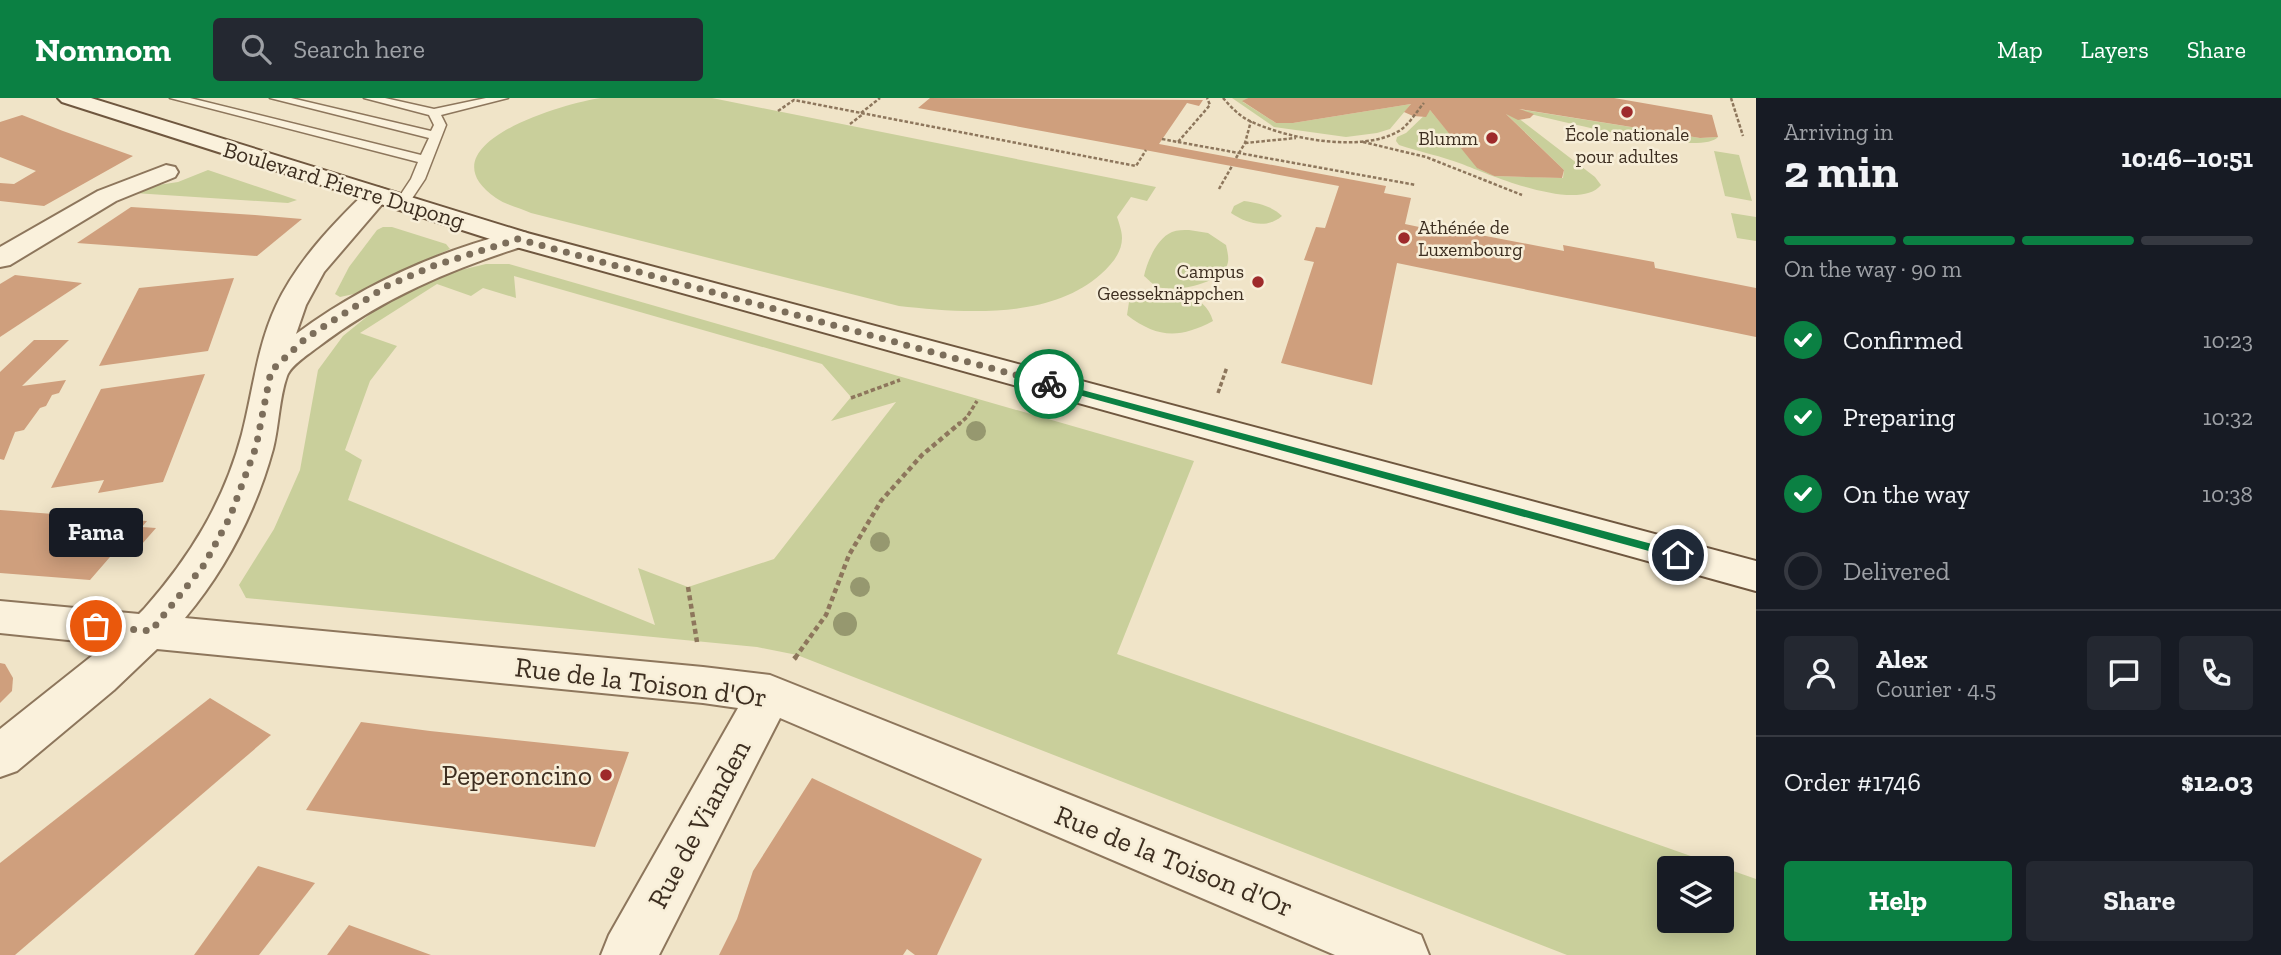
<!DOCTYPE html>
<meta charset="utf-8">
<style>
:root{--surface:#171b24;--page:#242831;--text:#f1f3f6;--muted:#9ea1a6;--line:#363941;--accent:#0b8043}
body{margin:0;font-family:"Zilla Slab",serif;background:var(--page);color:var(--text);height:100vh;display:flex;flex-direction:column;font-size:26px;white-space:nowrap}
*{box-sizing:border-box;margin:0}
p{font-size:23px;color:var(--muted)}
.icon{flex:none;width:38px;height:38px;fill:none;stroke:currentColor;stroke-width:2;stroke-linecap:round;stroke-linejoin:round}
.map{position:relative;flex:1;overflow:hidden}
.drawer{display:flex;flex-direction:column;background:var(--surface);width:525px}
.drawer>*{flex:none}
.tools{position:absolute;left:1657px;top:758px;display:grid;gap:14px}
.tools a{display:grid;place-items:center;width:77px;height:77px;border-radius:7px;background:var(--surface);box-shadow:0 4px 18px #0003;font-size:35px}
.pin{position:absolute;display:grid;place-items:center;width:60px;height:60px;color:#fff;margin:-30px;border:4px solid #fff;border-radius:50%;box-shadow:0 2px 7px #0007}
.courier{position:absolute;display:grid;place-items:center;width:70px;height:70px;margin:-35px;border:5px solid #0b8043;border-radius:50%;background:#fff;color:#222;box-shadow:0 2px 9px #0007}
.bubble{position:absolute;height:49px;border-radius:7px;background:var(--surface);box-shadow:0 4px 18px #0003;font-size:23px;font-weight:700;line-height:49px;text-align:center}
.head em{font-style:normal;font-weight:700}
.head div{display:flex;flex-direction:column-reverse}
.head{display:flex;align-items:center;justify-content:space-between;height:119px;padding:0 28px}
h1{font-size:46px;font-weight:700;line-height:52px}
.bar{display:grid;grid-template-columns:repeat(4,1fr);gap:10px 7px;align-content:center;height:84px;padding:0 28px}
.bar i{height:9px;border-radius:5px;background:var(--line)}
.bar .current{background:var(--accent)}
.bar p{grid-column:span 4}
.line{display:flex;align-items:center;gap:18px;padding:0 28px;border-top:2px solid var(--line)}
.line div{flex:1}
.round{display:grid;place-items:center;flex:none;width:74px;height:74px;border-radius:7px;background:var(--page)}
ol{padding:0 28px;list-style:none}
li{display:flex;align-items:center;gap:21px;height:77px}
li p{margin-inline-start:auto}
li .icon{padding:7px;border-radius:50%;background:var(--accent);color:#fff;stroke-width:4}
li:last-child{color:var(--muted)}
li i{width:38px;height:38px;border:4px solid var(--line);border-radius:50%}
.button{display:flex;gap:14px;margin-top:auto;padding:14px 28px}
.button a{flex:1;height:80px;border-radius:7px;background:var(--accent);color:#fff;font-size:28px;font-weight:700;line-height:80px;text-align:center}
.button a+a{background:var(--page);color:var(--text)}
header{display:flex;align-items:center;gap:42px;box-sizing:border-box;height:98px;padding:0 35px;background:var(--accent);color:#fff}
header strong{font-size:33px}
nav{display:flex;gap:38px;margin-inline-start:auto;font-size:24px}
.search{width:490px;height:63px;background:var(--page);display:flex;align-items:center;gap:18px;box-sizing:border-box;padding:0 24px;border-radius:7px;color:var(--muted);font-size:26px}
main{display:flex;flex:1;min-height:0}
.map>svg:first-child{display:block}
.green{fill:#c9cf9b;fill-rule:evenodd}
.building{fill:#cf9f7d}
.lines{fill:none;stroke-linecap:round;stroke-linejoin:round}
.lane-casing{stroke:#8d765c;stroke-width:3}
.street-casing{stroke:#8d765c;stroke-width:4}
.secondary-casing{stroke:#6f573f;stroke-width:4}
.path-far3{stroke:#8d765c;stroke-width:2.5;stroke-dasharray:3.5 2;stroke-linecap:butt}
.path-far2{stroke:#8d765c;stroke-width:3.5;stroke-dasharray:4.5 2.5;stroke-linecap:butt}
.path-far1{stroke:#8d765c;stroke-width:4.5;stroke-dasharray:5 3.5;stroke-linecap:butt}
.path{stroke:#8d765c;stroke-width:5;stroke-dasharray:7 4.5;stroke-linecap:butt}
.lane{fill:#faf1dc;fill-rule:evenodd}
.street{fill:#faf1dc;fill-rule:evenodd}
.secondary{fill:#faf1dc;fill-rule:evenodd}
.tree{fill:#96986f}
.route{fill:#0b8043}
.done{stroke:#7c6e5b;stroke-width:7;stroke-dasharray:0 12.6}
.poi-dot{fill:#9e2a2b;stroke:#f7eed8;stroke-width:2.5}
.labels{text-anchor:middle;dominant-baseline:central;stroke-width:5;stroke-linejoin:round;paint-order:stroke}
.far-poi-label{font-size:19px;fill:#3d2e20;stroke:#f7eed8;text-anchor:end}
.street-label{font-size:23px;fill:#3d2e20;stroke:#f7eed8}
.near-street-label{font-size:28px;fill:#3d2e20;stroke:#f7eed8}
.near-poi-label{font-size:28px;fill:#3d2e20;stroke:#f7eed8;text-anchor:end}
</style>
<header>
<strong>Nomnom</strong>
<div class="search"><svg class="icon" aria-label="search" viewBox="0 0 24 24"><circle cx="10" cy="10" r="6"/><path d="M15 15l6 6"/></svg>Search here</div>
<nav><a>Map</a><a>Layers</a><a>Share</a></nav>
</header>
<main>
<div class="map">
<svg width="1756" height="857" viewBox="0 0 1756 857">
<rect width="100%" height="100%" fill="#f0e4c8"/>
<g class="green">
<path d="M 601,0 L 712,0 L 1156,89 L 1147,103 L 1131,99 L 1117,119 C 1119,125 1122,133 1122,140 C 1122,155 1111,167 1101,176 C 1050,222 962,215 899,208 L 531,115 C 520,110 506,107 496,100 C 420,47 564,5 601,0 Z"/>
<path d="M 1232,0 L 1248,0 L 1243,4 L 1276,25 L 1293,25 L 1411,6 L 1390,31 L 1377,35 L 1346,39 L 1274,29 Z"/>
<path d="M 1498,8 L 1700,40 L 1718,39 C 1699,61 1538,17 1505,10 L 1595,79 L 1601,87 C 1578,115 1490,77 1462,66 C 1441,58 1420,54 1399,47 L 1396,43 L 1397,39 L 1406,35 L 1430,12 L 1478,70 L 1494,78 L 1563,80 L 1564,72 Z"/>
<path d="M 1714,53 L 1739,57 L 1752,103 L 1725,98 Z"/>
<path d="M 208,72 L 297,102 L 288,105 L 134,95 L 145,89 L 178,84 Z"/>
<path d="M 1244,103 C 1259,105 1271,108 1282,118 C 1267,131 1247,126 1231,115 L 1234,108 Z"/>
<path d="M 1731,115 L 1756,119 L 1756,143 L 1737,140 Z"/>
<path d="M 383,129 L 392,129 L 446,146 L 450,151 L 354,196 L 340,199 L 335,196 L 349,169 L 377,132 Z"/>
<path d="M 1189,132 L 1208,135 L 1226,147 C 1227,152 1229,159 1228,164 C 1225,185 1175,195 1158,189 C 1153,187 1148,181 1144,178 C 1147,164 1157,140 1172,134 C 1177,132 1184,132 1189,132 Z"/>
<path d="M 486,166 L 509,166 L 1194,363 L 1117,556 L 1756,781 L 1756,857 L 1567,857 L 797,557 L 757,549 L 246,500 L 239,487 L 274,431 L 300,372 L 318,272 L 343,238 L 380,208 L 408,191 L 440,177 ZM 514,178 L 822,266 L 851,299 L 831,323 L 896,304 L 774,461 L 688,489 L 638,470 L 655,527 L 348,402 L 362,362 L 345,352 L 370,283 L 397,248 L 360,235 L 437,186 L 471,198 L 483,190 L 516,200 ZM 1670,770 L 1722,770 L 1722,822 L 1670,822 Z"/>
<path d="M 1144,193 C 1170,194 1205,193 1213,223 C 1179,241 1157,240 1127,217 L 1129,204 Z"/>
</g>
<g class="building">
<path d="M 930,0 L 1203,2 L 1199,8 L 1187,5 L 1159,46 L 1386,88 L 1384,95 L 1411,100 L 1405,126 L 1438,133 L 1439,129 L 1564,153 L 1563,147 L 1654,164 L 1655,170 L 1756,190 L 1756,239 L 1397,165 L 1372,287 L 1281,265 L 1314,164 L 1304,162 L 1316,129 L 1325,130 L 1339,88 L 918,10 Z"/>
<path d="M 1248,0 L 1614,0 L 1712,17 L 1718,39 L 1700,40 L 1519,11 L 1534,16 L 1530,20 L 1518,22 L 1506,16 L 1564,72 L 1562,80 L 1494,78 L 1477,70 L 1430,12 L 1426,19 L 1413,18 L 1404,14 L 1411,6 L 1293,25 L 1276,25 L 1242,3 Z"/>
<path d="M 22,17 L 63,33 L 133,58 L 44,108 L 0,103 L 0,85 L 14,86 L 36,73 L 0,59 L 0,24 Z"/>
<path d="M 131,109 L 255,117 L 302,121 L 257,158 L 77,145 Z"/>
<path d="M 15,177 L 82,185 L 0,239 L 0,186 Z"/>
<path d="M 234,180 L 208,253 L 99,268 L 139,190 Z"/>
<path d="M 34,242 L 69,242 L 22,288 L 66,282 L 59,295 L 52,297 L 46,308 L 40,310 L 24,332 L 15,334 L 4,362 L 0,361 L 0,274 Z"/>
<path d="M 205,276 L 163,384 L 98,395 L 104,382 L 51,390 L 101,291 Z"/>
<path d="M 0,412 L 147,423 L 142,429 L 156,430 L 142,446 L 123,444 L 90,482 L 0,475 Z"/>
<path d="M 0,565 L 5,566 L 13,580 L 12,593 L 0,605 Z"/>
<path d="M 210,600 L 271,637 L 15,857 L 0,857 L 0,765 Z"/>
<path d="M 361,624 L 430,633 L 629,654 L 595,749 L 306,712 Z"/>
<path d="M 812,680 L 982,761 L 937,857 L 915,857 L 907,851 L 903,857 L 719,857 L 737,821 L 753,773 Z"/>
<path d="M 258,768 L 315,785 L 259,857 L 194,857 Z"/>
<path d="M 349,827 L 431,857 L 327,857 Z"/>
</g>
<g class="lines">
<g class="lane-casing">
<path id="lane" d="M 170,0 L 190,0 L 421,57 L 429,40 L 270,0 L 291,0 L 431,33 L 434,27 L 429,17 L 364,0 L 385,0 L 434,11 L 486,0 L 508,0 L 441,17 L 446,27 L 425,81 L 407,108 L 402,109 L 395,105 L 411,81 L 418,64 Z"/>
</g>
<g class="street-casing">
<g id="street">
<path d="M 166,67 L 175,69 L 178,74 L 175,79 L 116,103 L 10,167 L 0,169 L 0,149 L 98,93 Z"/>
<path d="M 377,89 L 386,92 L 390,97 L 324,174 L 306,207 L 296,236 C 362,187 438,153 518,133 L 527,135 L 531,141 L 527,147 C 451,171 382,200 318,249 C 309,256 291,267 287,278 C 279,300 279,328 273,351 C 256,413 226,471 185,520 L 703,569 L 770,577 L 1421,837 L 1429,857 L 1335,857 L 780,620 L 659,857 L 601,857 L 609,837 L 738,610 L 703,605 L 157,551 L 114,592 L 17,673 L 0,679 L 0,631 L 107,546 L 0,535 L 0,503 L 139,516 L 144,511 C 190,459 224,404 242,336 C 253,293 257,249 276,208 C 297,163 333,126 368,92 Z"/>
</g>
</g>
<g class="secondary-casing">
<path id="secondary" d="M 58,0 L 91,0 L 527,135 L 1756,463 L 1756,493 L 509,147 L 62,4 Z"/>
</g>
<g class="path-far3">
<path d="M 1223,0 C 1231,9 1240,19 1252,24 C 1289,41 1362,55 1399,33 C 1409,27 1416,14 1424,5"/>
<path d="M 1731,0 L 1743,38"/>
<path d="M 778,13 L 794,2 L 1136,68 L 1146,52"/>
<path d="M 861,15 L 880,0"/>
<path d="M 850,26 L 863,16"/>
<path d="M 1162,41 L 1178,44 L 1210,7 L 1207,0"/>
<path d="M 1178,44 L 1416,87"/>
<path d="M 1363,44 L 1426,59 L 1522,97"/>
<path d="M 1245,45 L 1296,40"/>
<path d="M 1236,60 L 1245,45 L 1251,23"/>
<path d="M 1219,91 L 1232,68"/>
</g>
<g class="path-far2">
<path d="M 1218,295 L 1227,269"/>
<path d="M 851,300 L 900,282"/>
<path d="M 958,327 L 967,319 L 977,303"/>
</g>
<g class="path-far1">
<path d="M 688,489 L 697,544"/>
<path d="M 795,560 L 826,517 L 849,457 L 881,403 L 922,357 L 960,325"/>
</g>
<path class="path" d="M 794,561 L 796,559"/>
<use href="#lane" class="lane"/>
<use href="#street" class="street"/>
<use href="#secondary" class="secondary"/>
</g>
<g class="tree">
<circle cx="976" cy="333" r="10"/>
<circle cx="880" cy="444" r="10"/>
<circle cx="860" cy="489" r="10"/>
<circle cx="845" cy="526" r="12"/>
</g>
<path class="route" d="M 1049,283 L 1678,453 L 1684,457 L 1678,461 L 1046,288 L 1045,286 Z"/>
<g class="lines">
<path class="done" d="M 96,528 L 151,533 L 204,467 L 230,419 L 256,349 L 271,273 L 306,240 L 387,188 L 433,168 L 518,141 L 1049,286"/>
</g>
<g class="poi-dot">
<circle cx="1627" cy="14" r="7"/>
<circle cx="1492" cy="40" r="7"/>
<circle cx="1404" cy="140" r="7"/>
<circle cx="1258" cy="184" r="7"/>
<circle cx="606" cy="677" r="7"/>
</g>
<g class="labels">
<g class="far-poi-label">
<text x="1627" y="36" text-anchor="middle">École nationale<tspan x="1627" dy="22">pour adultes</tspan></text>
<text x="1478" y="40">Blumm</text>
<text x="1418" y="129" text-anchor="start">Athénée de<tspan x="1418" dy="22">Luxembourg</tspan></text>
<text x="1244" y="173">Campus<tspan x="1244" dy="22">Geesseknäppchen</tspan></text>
</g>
<g class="street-label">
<text transform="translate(344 87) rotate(17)">Boulevard Pierre Dupong</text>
</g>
<g class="near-street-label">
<text transform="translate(641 584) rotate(7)">Rue de la Toison d'Or</text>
<text transform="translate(699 726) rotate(-62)">Rue de Vianden</text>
<text transform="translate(1174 763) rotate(22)">Rue de la Toison d'Or</text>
</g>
<g class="near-poi-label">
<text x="592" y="677">Peperoncino</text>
</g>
</g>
</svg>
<div class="tools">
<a><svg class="icon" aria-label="layers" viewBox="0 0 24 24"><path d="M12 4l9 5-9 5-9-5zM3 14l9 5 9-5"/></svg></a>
</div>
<div class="pin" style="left:96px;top:528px;background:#ea580c"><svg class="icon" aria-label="bag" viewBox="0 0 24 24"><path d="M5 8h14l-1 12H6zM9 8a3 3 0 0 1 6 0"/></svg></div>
<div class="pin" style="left:1678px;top:457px;background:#1f2937"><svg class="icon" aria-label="home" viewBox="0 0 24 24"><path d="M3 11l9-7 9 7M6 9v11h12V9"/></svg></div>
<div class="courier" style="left:1049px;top:286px"><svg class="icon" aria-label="bike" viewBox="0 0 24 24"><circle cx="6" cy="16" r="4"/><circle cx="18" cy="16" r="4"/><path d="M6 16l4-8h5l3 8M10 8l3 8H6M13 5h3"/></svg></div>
<div class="bubble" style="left:49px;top:410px;width:94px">Fama</div>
</div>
<section class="drawer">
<div class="head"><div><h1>2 min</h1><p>Arriving in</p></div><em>10:46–10:51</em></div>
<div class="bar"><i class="current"></i><i class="current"></i><i class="current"></i><i></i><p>On the way · 90 m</p></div>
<ol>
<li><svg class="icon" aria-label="check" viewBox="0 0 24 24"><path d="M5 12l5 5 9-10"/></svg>Confirmed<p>10:23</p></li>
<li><svg class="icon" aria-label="check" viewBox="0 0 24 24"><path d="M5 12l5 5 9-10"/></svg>Preparing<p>10:32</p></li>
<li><svg class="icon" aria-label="check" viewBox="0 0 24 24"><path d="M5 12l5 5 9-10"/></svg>On the way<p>10:38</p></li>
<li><i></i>Delivered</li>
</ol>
<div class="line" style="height:126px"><a class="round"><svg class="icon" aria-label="person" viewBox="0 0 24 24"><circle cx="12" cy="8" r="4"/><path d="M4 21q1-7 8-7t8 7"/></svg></a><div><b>Alex</b><p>Courier · 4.5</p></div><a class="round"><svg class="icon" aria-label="chat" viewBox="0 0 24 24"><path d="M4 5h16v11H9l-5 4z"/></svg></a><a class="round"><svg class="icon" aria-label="phone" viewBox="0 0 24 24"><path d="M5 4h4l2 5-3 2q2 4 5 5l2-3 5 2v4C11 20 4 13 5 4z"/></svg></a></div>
<div class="line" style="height:91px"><div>Order #1746</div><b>$12.03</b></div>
<div class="button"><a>Help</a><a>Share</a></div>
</section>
</main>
